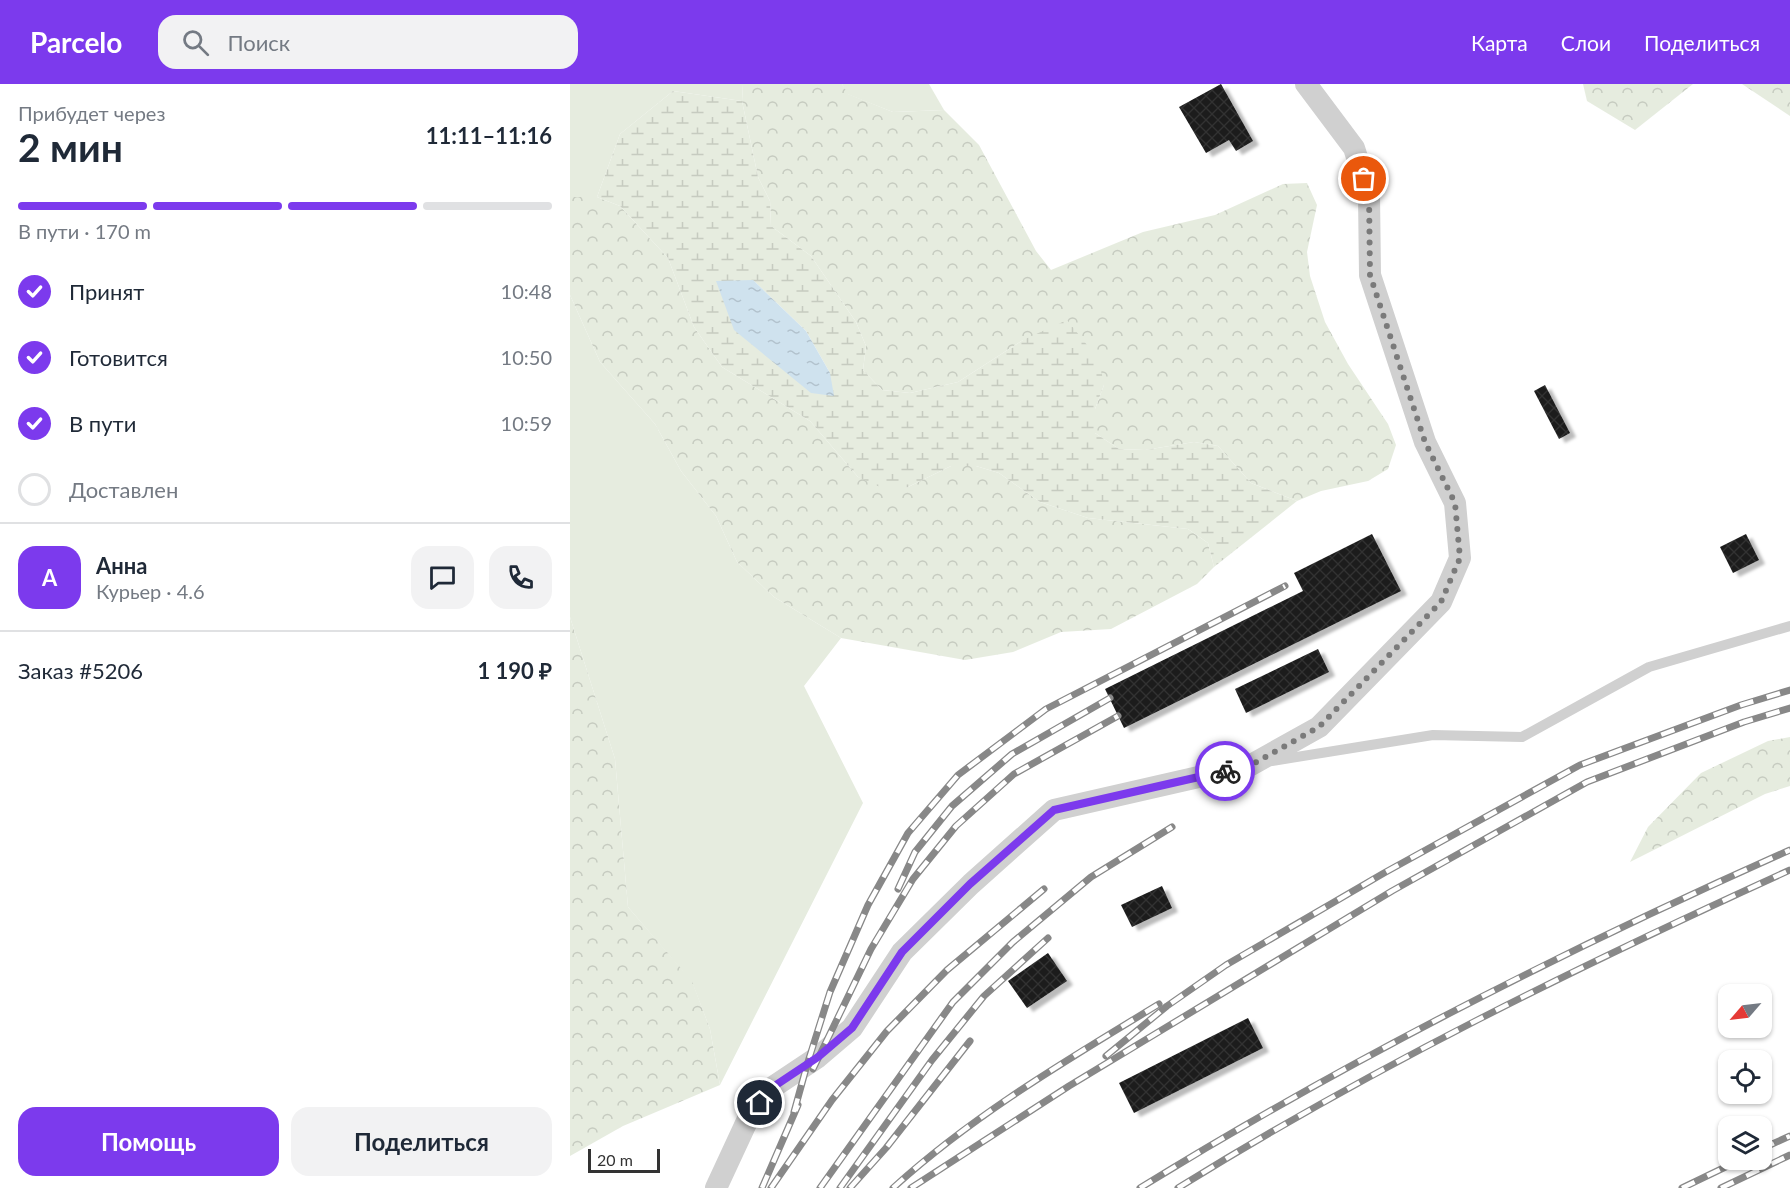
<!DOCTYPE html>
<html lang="ru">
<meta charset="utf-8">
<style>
:root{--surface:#fff;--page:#f2f2f3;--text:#1f2937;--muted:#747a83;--line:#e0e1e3;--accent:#7c3aed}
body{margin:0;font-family:Lato,sans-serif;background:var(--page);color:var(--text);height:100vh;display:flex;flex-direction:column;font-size:22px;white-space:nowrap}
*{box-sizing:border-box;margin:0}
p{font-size:20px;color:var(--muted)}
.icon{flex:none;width:33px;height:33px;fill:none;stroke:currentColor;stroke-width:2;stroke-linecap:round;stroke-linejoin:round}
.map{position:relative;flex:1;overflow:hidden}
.panel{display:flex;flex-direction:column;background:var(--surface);width:570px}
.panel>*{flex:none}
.needle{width:39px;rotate:242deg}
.fabs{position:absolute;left:1148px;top:900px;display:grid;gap:12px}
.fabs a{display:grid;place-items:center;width:54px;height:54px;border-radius:12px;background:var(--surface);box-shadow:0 2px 4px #0004;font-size:30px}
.scale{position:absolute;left:18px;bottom:15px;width:72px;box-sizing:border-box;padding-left:6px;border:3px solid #333;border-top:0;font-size:16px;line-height:21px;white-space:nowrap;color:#333;-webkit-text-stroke:4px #fff;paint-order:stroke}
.pin{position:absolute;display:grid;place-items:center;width:51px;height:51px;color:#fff;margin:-26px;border:3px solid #fff;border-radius:50%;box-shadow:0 2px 6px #0007}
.courier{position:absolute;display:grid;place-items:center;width:60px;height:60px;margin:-30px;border:4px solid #7c3aed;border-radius:50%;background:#fff;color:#222;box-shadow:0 2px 8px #0007}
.summary em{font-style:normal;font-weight:700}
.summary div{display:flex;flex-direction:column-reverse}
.summary{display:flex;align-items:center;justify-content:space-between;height:102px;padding:0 18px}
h1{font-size:39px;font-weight:700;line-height:45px}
.bar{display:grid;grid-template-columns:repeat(4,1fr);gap:9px 6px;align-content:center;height:72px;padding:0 18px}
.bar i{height:8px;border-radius:4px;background:var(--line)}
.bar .selected{background:var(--accent)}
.bar p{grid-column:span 4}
.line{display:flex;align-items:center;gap:15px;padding:0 18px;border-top:2px solid var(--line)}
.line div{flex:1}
.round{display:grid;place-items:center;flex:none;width:63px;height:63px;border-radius:18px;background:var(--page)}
ol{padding:0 18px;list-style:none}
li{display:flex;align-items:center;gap:18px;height:66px}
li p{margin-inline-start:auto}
li .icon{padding:6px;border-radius:50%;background:var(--accent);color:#fff;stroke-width:4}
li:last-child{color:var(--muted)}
li i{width:33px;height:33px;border:3px solid var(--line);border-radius:50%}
.primary-button{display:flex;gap:12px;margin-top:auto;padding:12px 18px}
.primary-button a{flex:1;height:69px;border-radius:18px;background:var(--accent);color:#fff;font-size:24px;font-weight:700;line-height:69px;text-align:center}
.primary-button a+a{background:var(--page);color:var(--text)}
header{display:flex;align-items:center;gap:36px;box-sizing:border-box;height:84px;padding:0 30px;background:var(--accent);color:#fff}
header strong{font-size:28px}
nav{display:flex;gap:33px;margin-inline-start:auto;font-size:21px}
.search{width:420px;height:54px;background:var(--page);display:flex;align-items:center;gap:15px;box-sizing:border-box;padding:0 21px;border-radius:18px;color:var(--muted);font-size:22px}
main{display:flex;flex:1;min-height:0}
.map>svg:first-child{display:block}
.grass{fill:#e6ecdf}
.forest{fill:url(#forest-crowns)}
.wetland{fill:url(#wetland-marsh);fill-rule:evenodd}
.water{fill:url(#water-ripples)}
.building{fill:url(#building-cross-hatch);filter:url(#shadow)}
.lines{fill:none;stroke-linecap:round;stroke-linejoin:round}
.lane{stroke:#d0d0d0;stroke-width:10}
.street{stroke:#d0d0d0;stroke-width:22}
.rail-casing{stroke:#888;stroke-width:7}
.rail{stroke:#fff;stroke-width:4.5;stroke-dasharray:14;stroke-linecap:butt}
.done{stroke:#7a7a7a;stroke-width:6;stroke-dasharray:0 10.8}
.route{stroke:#7c3aed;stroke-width:8}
</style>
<header>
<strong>Parcelo</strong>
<div class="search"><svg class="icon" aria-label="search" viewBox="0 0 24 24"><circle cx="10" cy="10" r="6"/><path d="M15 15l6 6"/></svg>Поиск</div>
<nav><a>Карта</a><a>Слои</a><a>Поделиться</a></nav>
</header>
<main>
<section class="panel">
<div class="summary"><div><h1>2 мин</h1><p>Прибудет через</p></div><em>11:11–11:16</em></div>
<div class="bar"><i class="selected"></i><i class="selected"></i><i class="selected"></i><i></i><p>В пути · 170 m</p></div>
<ol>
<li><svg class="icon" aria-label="check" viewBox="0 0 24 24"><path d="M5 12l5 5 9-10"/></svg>Принят<p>10:48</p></li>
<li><svg class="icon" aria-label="check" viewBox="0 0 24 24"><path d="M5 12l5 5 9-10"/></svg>Готовится<p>10:50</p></li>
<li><svg class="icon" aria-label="check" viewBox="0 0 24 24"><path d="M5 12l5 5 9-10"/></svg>В пути<p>10:59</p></li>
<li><i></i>Доставлен</li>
</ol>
<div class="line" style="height:108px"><b class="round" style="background:var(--accent);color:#fff">А</b><div><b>Анна</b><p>Курьер · 4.6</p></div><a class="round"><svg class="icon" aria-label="chat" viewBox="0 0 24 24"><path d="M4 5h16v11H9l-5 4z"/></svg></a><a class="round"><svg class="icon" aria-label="phone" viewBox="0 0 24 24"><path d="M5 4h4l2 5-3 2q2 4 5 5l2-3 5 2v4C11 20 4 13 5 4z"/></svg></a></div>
<div class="line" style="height:78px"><div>Заказ #5206</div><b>1 190 ₽</b></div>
<div class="primary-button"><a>Помощь</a><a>Поделиться</a></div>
</section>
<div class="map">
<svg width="1220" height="1104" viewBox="0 0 1220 1104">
<defs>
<pattern id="forest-crowns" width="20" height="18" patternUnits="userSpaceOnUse" patternTransform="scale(1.5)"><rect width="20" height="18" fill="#e6ecdf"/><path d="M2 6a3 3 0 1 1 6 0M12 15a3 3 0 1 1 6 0" fill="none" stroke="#c6cbc0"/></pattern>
<pattern id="wetland-marsh" width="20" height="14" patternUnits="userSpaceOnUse" patternTransform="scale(1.5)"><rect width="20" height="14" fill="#e6ecdf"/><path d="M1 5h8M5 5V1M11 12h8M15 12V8" fill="none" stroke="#c6cbc0"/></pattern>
<pattern id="water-ripples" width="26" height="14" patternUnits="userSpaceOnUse" patternTransform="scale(1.5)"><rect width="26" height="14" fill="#cfe2ee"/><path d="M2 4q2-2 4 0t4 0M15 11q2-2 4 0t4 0" fill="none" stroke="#b2c2cd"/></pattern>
<pattern id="building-cross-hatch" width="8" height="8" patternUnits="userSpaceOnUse" patternTransform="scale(1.5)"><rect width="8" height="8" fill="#1a1a1a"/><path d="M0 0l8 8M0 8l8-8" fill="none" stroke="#333"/></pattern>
<filter id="shadow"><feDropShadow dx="6" dy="4" stdDeviation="1.5" flood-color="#0004"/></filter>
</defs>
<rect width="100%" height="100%" fill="#fff"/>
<g class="grass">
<path d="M 0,0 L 173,0 L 172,17 L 103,7 L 50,50 L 27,113 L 0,113 Z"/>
<path d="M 272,0 L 359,0 L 374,26 L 323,28 L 277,10 Z"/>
<path d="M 0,211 L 30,278 L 85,340 L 111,387 L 146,432 L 167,478 L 204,513 L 271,554 L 234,602 L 293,719 L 150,1001 L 140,945 L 122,898 L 58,823 L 45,675 L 0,533 Z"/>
</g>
<g class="forest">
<path d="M 173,0 L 272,0 L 278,10 L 323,28 L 374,26 L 409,61 L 466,167 L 481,186 L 573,148 L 645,131 L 713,100 L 737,99 L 747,121 L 737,168 L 740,192 L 755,238 L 778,280 L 818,340 L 826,361 L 818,385 L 798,397 L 751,407 L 727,417 L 681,399 L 648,362 L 624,358 L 575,366 L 549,365 L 525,349 L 525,325 L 534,301 L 453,256 L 388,298 L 340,309 L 312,306 L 293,286 L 296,262 L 286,238 L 241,172 L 201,142 L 200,117 L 188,93 L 172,17 Z"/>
<path d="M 1013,0 L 1123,0 L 1065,46 L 1017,17 Z"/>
<path d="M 1172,0 L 1220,0 L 1220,32 Z"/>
<path d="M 0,113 L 27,113 L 50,122 L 98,174 L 124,243 L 152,283 L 240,337 L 288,393 L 336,404 L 381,382 L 406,382 L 429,389 L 470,418 L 518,434 L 618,445 L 638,459 L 644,483 L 627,500 L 541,545 L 491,548 L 443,568 L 395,576 L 271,554 L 204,513 L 167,478 L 146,432 L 111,387 L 85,340 L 30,278 L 0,211 Z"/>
<path d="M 0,533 L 45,675 L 58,823 L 122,897 L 140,945 L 150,1001 L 53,1042 L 0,1072 Z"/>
<path d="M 1220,653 L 1220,702 L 1195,710 L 1060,778 L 1078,743 L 1131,689 L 1198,657 Z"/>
</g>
<path class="wetland" d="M 103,7 L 172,17 L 188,93 L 200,117 L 201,142 L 241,172 L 286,238 L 296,262 L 293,286 L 312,306 L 340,309 L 388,298 L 453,256 L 497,236 L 529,276 L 534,301 L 525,325 L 525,349 L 549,365 L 575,366 L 624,358 L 648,362 L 681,399 L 727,417 L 644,483 L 638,459 L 618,445 L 518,434 L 470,418 L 429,389 L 406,382 L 381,382 L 336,404 L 312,404 L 288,393 L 240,337 L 152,283 L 124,243 L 98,174 L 50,122 L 27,113 L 50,50 ZM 183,196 L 236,247 L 260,289 Z"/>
<path class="water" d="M 183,196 L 236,247 L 260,289 L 264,312 L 241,309 L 164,246 L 146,197 Z"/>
<g class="building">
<path d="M 651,0 L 683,57 L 666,67 L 659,56 L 636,69 L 609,23 Z"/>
<path d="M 975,301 L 1000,349 L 989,355 L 964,307 Z"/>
<path d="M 802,450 L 831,507 L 554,644 L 535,605 L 733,507 L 724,489 Z"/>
<path d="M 1176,450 L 1189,476 L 1163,489 L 1150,463 Z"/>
<path d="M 748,565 L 759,588 L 676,629 L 665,605 Z"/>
<path d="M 592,802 L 602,824 L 562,843 L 551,821 Z"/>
<path d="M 478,869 L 497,897 L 457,924 L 438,897 Z"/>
<path d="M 678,934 L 693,964 L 564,1029 L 549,999 Z"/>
</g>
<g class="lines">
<path class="lane" d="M 702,677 L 863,651 L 952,653 L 1079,583 L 1220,542"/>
<path class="street" d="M 146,1104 L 178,1035 L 203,1003 L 248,973 L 282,944 L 332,868 L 401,800 L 484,726 L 681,681 L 749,643 L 871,518 L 890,474 L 885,419 L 855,358 L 800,191 L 799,111 L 784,64 L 736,0"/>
<g class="rail-casing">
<g id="rail">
<path d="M 328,805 L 345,768 L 382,722 L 442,670 L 540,614"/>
<path d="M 536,972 L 597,922 L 656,881 L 814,789 L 1010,681 L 1171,621 L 1220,606"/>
<path d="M 243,985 L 301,865 L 343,795 L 386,742 L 444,690 L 548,632"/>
<path d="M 224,1028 L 237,981 L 260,908 L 298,821 L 338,749 L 388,691 L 476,625 L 715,502"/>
<path d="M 1191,1065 L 1220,1052"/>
<path d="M 192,1104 L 228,1021"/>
<path d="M 201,1104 L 262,1016 L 317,947 L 377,886 L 474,805"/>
<path d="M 250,1104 L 383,918 L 443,858 L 521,793 L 602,743"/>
<path d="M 270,1104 L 362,976 L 414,912 L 478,854"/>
<path d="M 280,1104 L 316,1064 L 400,957"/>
<path d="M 323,1104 C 403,1031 497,976 589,920"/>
<path d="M 341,1104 L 499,1002 L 822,807 L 1017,698 L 1174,638 L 1220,624"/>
<path d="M 570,1104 C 778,976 997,865 1220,766"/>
<path d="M 608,1104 C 803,983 1011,881 1220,786"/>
<path d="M 1112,1104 L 1170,1076"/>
<path d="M 1151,1104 L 1220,1071"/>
</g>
</g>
<use href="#rail" class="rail"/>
</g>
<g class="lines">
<path class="done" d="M 655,687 L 681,681 L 749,643 L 871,518 L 890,474 L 885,419 L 855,358 L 800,191 L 799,111 L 794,95"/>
<path class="route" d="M 190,1019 L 203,1003 L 248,973 L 282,944 L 332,868 L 400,800 L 484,726 L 655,687"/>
</g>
</svg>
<div class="fabs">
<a><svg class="needle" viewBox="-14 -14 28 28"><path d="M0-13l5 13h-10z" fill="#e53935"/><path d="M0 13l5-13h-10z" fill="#747a83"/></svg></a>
<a><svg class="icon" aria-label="locate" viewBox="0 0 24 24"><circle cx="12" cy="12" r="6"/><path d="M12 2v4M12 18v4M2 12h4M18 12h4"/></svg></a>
<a><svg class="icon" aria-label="layers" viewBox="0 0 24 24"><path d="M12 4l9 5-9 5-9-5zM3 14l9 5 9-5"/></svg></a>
</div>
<div class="scale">20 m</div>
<div class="pin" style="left:794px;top:95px;background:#ea580c"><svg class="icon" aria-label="bag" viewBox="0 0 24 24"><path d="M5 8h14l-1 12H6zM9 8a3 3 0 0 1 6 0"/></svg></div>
<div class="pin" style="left:190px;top:1019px;background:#1f2937"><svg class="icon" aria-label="home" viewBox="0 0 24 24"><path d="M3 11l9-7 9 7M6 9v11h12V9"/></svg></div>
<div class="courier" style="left:655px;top:687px"><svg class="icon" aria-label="bike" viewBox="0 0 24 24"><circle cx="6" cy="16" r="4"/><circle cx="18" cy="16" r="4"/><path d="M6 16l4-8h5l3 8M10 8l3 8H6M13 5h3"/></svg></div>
</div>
</main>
